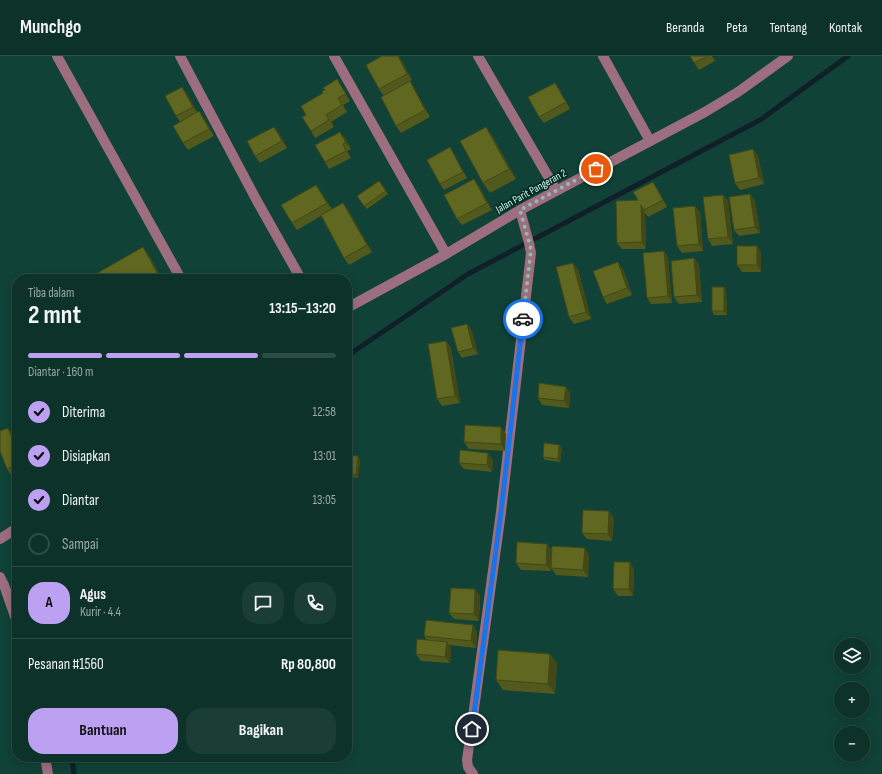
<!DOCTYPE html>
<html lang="id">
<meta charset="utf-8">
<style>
:root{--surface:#0c3229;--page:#1a3e35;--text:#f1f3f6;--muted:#9aaaa8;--line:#2c4d46;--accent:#bca0f2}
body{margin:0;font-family:"Sofia Sans Condensed",sans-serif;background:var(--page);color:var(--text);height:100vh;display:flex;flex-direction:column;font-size:15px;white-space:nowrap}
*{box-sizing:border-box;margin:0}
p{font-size:13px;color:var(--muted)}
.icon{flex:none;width:22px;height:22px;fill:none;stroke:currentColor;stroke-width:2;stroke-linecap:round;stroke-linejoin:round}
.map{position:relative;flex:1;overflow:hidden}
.sheet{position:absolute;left:12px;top:218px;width:340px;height:488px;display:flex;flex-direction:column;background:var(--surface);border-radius:16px;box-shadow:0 2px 10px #0003,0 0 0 1px var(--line)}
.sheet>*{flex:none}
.fabs{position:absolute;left:834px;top:582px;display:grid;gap:8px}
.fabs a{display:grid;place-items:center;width:36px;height:36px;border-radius:50%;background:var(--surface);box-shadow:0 2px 10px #0003,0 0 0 1px var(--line);font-size:20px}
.pin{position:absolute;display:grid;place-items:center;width:34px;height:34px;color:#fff;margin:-17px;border:2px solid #fff;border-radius:50%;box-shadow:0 1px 4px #0007}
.courier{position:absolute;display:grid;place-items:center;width:40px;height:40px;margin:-20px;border:3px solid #1a73e8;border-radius:50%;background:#fff;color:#222;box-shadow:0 1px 5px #0007}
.overview em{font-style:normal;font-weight:700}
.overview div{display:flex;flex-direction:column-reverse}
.overview{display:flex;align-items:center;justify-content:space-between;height:68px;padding:0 16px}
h1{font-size:26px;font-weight:700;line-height:30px}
.bar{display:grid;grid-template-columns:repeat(4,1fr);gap:6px 4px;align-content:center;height:48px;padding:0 16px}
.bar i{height:5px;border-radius:3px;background:var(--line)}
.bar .active{background:var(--accent)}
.bar p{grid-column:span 4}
.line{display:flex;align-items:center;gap:10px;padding:0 16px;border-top:1px solid var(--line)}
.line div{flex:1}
.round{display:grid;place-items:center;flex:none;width:42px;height:42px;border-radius:16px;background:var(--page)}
ol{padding:0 16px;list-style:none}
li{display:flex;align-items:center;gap:12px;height:44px}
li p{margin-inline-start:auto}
li .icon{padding:4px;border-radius:50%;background:var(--accent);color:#111;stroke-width:4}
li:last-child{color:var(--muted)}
li i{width:22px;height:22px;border:2px solid var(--line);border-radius:50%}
.primary-button{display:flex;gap:8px;margin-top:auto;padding:8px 16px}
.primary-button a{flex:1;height:46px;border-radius:16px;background:var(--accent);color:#111;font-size:16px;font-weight:700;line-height:46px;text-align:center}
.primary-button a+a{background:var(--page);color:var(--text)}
header{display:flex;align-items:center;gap:24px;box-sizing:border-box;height:56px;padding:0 20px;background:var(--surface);border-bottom:1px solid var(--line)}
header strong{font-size:19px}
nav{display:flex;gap:22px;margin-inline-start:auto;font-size:14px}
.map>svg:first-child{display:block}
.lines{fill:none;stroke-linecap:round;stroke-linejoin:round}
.stream{stroke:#102029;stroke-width:5}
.minor{stroke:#9c6e7f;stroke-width:10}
.wall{fill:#52591c}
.shaded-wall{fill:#424816}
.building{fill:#5f6720;stroke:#424816}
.done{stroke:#8fbcb0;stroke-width:4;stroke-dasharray:0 7.2}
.route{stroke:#1a73e8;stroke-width:5}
.labels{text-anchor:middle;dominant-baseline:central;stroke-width:3;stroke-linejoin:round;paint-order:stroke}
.street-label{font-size:11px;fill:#d3fef1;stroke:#00271f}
</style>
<header>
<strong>Munchgo</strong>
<nav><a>Beranda</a><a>Peta</a><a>Tentang</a><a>Kontak</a></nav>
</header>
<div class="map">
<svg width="882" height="718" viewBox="0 0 882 718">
<rect width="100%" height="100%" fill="#104237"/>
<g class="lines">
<g class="stream">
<path d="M 347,300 L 468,218 L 760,64 L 848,0"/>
<path d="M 72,701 L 74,718"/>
</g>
<g class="minor">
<path d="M 57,0 L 181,223"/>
<path d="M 180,0 L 257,145 L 301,223"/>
<path d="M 334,0 L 446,198"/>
<path d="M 478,0 L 556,134"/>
<path d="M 603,0 L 650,85"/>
<path d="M 347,252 L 446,198 L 520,154 L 705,56 L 738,36 L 788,0"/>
<path d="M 0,483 L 17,472"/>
<path d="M 0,521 L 4,529 L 17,566"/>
<path d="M 45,701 L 48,718"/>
<path d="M 473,718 L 468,711 L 467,704 L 501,456 L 531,197 L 529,187 L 520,154"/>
</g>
</g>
<g class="wall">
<path d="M 399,0 L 412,24 L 410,25 L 414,32 L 430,61 L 401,77 L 396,70 L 384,40 L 379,33 Z"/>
<path d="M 690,0 L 712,0 L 715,5 L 699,14 Z"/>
<path d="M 555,27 L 559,33 L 570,53 L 544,67 L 539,61 Z"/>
<path d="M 341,30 L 350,45 L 343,49 L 347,56 L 331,66 L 334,71 L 315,82 L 311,75 L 306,59 Z"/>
<path d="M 182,31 L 187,38 L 197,56 L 199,55 L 204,62 L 214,80 L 188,94 L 183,87 L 180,66 L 176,60 Z"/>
<path d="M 274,71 L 279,77 L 287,92 L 260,107 L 255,100 Z"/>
<path d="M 486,71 L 493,81 L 516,123 L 490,137 L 483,127 Z"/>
<path d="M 345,82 L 351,93 L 347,95 L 351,102 L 329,113 L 325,106 Z"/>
<path d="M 450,91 L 454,98 L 467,122 L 444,134 L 440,128 Z"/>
<path d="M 753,93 L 758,100 L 764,128 L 740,134 L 735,127 Z"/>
<path d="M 379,125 L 388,138 L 367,153 L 357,140 Z"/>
<path d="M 316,129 L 332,153 L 343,147 L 348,154 L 372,196 L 349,209 L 344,202 L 321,160 L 297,174 L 292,167 Z"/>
<path d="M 479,130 L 492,154 L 462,169 L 457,163 Z"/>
<path d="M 657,132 L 667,151 L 648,161 L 645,157 L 646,193 L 622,193 L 617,187 L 638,144 Z"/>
<path d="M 750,138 L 755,145 L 760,177 L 739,180 L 734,174 Z"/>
<path d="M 723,139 L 728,145 L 733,188 L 712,190 L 708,183 Z"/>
<path d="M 695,150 L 700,157 L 703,195 L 682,197 L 677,190 Z"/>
<path d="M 757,190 L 761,197 L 761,216 L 742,216 L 737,209 Z"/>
<path d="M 143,191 L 150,201 L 162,223 L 87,223 Z"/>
<path d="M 664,195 L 668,202 L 672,247 L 651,248 L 647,242 Z"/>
<path d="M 694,202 L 699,209 L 702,246 L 679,248 L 674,241 Z"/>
<path d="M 578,213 L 591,263 L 574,268 L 569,261 Z"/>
<path d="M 623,213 L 632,239 L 607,248 L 603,241 Z"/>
<path d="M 726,234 L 727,259 L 714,259 L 712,255 Z"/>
<path d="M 467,268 L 472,275 L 478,298 L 462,302 L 458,296 Z"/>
<path d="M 446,285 L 451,292 L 460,347 L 442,350 L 437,343 Z"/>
<path d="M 566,331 L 570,337 L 569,352 L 542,349 L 538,342 Z"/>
<path d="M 501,371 L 506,378 L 505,395 L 469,393 L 464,386 Z"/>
<path d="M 8,372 L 13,379 L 17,389 L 17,418 L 12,420 L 7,413 Z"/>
<path d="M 559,389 L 562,392 L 560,406 L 545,404 L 543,401 Z"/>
<path d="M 347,399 L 360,404 L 358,422 L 347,421 Z"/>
<path d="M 493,404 L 492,416 L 464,413 L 459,407 Z"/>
<path d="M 614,462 L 612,485 L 587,483 L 582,477 Z"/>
<path d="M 547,488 L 552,495 L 589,499 L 588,521 L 556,519 L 551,512 L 551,515 L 521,514 L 516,507 Z"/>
<path d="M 634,513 L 633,540 L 618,540 L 613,533 Z"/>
<path d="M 480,540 L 479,565 L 454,563 L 449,557 Z"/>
<path d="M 473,569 L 477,576 L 476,592 L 449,589 L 451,592 L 450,607 L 421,605 L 416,598 L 427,584 L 424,580 Z"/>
<path d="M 557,607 L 555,638 L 503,634 L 496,624 Z"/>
</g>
<g class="shaded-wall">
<path d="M 398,0 L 399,0 L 412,24 L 407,18 Z"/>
<path d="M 410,25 L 414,32 L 430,61 L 425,54 Z"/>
<path d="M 182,31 L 187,38 L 198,57 L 193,51 Z"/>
<path d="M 199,55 L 204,62 L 214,80 L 209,73 Z"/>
<path d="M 274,71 L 279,77 L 287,92 L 282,85 Z"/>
<path d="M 486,71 L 493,81 L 516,123 L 509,113 Z"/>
<path d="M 340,76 L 345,82 L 351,93 L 346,87 Z"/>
<path d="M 450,91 L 454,98 L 467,122 L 463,116 Z"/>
<path d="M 753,93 L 758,100 L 764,128 L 759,122 Z"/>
<path d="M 474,123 L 479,130 L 492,154 L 487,147 Z"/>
<path d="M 316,129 L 321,136 L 332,154 L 327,147 Z"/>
<path d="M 750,138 L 755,145 L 760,177 L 755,171 Z"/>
<path d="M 723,139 L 728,145 L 733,188 L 728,181 Z"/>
<path d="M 343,147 L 348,154 L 372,196 L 367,189 Z"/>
<path d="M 641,149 L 645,157 L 646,193 L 642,186 Z"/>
<path d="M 695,150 L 700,157 L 703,195 L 699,188 Z"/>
<path d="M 757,190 L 761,197 L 761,216 L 757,209 Z"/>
<path d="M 143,191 L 150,201 L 162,223 L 161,223 L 159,220 Z"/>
<path d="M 664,195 L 668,202 L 672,247 L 668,240 Z"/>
<path d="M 694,202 L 699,209 L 702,246 L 697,239 Z"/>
<path d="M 618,206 L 623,213 L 632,239 L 627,232 Z"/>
<path d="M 573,207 L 578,213 L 591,263 L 586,256 Z"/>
<path d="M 724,231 L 726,234 L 727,259 L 724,255 Z"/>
<path d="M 467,268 L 472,275 L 478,298 L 473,292 Z"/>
<path d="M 446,285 L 451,292 L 460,347 L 455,340 Z"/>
<path d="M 566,331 L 570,337 L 569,352 L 564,345 Z"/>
<path d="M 501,371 L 506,378 L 505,395 L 501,388 Z"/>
<path d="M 8,372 L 13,379 L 17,389 L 17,394 Z"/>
<path d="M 559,389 L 562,392 L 560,406 L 558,403 Z"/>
<path d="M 488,397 L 493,404 L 492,416 L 487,409 Z"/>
<path d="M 358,400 L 360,404 L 358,422 L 356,419 Z"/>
<path d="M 609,455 L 614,462 L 612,485 L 608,478 Z"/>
<path d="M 547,488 L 552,495 L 551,515 L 546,509 Z"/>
<path d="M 585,492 L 589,499 L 588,521 L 583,514 Z"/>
<path d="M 630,506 L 634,513 L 633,540 L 629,533 Z"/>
<path d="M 475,533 L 480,540 L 479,565 L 474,558 Z"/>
<path d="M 473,569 L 477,576 L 476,592 L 471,585 Z"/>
<path d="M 447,586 L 451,592 L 450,607 L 445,601 Z"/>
<path d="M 550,598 L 557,607 L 555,638 L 548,628 Z"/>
</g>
<g class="building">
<path d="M 382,0 L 398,0 L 407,18 L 379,33 L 366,9 Z"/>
<path d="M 690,0 L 708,0 L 694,7 Z"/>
<path d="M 337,23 L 346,38 L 338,42 L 342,49 L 326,59 L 329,64 L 311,75 L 302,61 L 306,59 L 301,50 L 323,37 L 322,35 L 325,34 L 323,32 Z"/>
<path d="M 410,25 L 425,54 L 396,70 L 381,41 Z"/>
<path d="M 555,27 L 566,46 L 539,61 L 528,41 Z"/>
<path d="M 182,31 L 193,51 L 176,60 L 165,40 Z"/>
<path d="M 199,55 L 209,73 L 183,87 L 173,70 Z"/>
<path d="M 274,71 L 282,85 L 255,100 L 247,85 Z"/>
<path d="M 486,71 L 509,113 L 483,127 L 460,85 Z"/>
<path d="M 340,76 L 346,87 L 343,88 L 346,95 L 325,106 L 315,89 Z"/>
<path d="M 450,91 L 463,116 L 440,128 L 427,104 Z"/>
<path d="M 753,93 L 759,122 L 735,127 L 729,99 Z"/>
<path d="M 474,123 L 487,147 L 457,163 L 444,139 Z"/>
<path d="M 379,125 L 386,135 L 364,150 L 357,140 Z"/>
<path d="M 653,126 L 663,144 L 644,154 L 641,149 L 642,186 L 617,187 L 616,145 L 638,144 L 633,136 Z"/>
<path d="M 316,129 L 327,147 L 292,167 L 281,149 Z"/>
<path d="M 750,138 L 755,171 L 734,174 L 729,141 Z"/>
<path d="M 723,139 L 728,181 L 708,183 L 703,141 Z"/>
<path d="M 343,147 L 367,189 L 344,202 L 321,159 Z"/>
<path d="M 695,150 L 699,188 L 677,190 L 673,152 Z"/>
<rect x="737" y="190" width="20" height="19"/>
<path d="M 143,191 L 159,220 L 154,223 L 87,223 Z"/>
<path d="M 664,195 L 668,240 L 647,242 L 643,197 Z"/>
<path d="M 694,202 L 697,239 L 674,241 L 671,205 Z"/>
<path d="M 618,206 L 627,232 L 603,241 L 593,215 Z"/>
<path d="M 573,207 L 586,256 L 569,261 L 556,211 Z"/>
<rect x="712" y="231" width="12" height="24"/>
<path d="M 467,268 L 473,292 L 458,296 L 451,272 Z"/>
<path d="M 446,285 L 455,340 L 437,343 L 428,288 Z"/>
<path d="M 539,327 L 566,331 L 564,345 L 538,342 Z"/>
<path d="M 465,369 L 501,371 L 501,388 L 464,386 Z"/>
<path d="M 8,372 L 17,394 L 17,409 L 7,413 L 0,395 L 0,375 Z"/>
<path d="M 544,387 L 559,389 L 558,403 L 543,401 Z"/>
<path d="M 460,394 L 488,397 L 487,409 L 459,407 Z"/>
<path d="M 347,399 L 358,400 L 356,419 L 347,418 Z"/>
<path d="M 583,454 L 609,455 L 608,478 L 582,477 Z"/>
<path d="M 517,486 L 547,488 L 546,509 L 516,507 Z"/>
<path d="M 552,490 L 585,492 L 583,514 L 551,512 Z"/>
<path d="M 614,506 L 630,506 L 629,533 L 613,533 Z"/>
<path d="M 451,532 L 475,533 L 474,558 L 449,557 Z"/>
<path d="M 426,564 L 473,569 L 471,585 L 424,580 Z"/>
<path d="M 417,583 L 447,586 L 445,601 L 416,598 Z"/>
<path d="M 498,594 L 550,598 L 548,628 L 496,624 Z"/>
</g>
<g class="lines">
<path class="done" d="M 523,263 L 531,193 L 520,154 L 596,113"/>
<path class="route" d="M 472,673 L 501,456 L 523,263"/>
</g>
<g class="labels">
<g class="street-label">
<text transform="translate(531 135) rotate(-29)">Jalan Parit Pangeran 2</text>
</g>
</g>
</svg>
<div class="fabs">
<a><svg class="icon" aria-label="layers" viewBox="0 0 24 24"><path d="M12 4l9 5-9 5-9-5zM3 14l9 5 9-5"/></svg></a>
<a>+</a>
<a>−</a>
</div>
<div class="pin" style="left:596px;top:113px;background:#ea580c"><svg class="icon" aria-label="bag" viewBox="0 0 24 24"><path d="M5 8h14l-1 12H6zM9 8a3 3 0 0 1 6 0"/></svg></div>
<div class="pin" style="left:472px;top:673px;background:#1f2937"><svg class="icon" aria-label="home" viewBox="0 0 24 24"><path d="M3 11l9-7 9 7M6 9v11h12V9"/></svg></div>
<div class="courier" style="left:523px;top:263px"><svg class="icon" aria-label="car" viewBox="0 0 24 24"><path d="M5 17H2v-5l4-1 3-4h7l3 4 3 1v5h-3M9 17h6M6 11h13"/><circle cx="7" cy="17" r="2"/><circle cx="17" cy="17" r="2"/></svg></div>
<section class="sheet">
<div class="overview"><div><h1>2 mnt</h1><p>Tiba dalam</p></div><em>13:15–13:20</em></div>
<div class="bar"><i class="active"></i><i class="active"></i><i class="active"></i><i></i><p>Diantar · 160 m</p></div>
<ol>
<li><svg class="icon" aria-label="check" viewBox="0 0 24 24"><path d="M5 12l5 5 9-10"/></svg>Diterima<p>12:58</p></li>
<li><svg class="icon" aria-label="check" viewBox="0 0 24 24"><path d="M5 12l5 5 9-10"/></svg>Disiapkan<p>13:01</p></li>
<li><svg class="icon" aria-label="check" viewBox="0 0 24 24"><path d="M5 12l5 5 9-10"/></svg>Diantar<p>13:05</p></li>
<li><i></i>Sampai</li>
</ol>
<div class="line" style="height:72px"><b class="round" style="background:var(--accent);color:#111">A</b><div><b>Agus</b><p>Kurir · 4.4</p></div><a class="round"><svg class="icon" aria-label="chat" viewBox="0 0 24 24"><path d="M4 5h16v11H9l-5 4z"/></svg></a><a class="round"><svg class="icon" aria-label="phone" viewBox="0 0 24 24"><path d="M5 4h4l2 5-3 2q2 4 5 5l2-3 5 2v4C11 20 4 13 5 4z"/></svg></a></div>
<div class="line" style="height:52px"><div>Pesanan #1560</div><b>Rp 80,800</b></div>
<div class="primary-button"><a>Bantuan</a><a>Bagikan</a></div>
</section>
</div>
